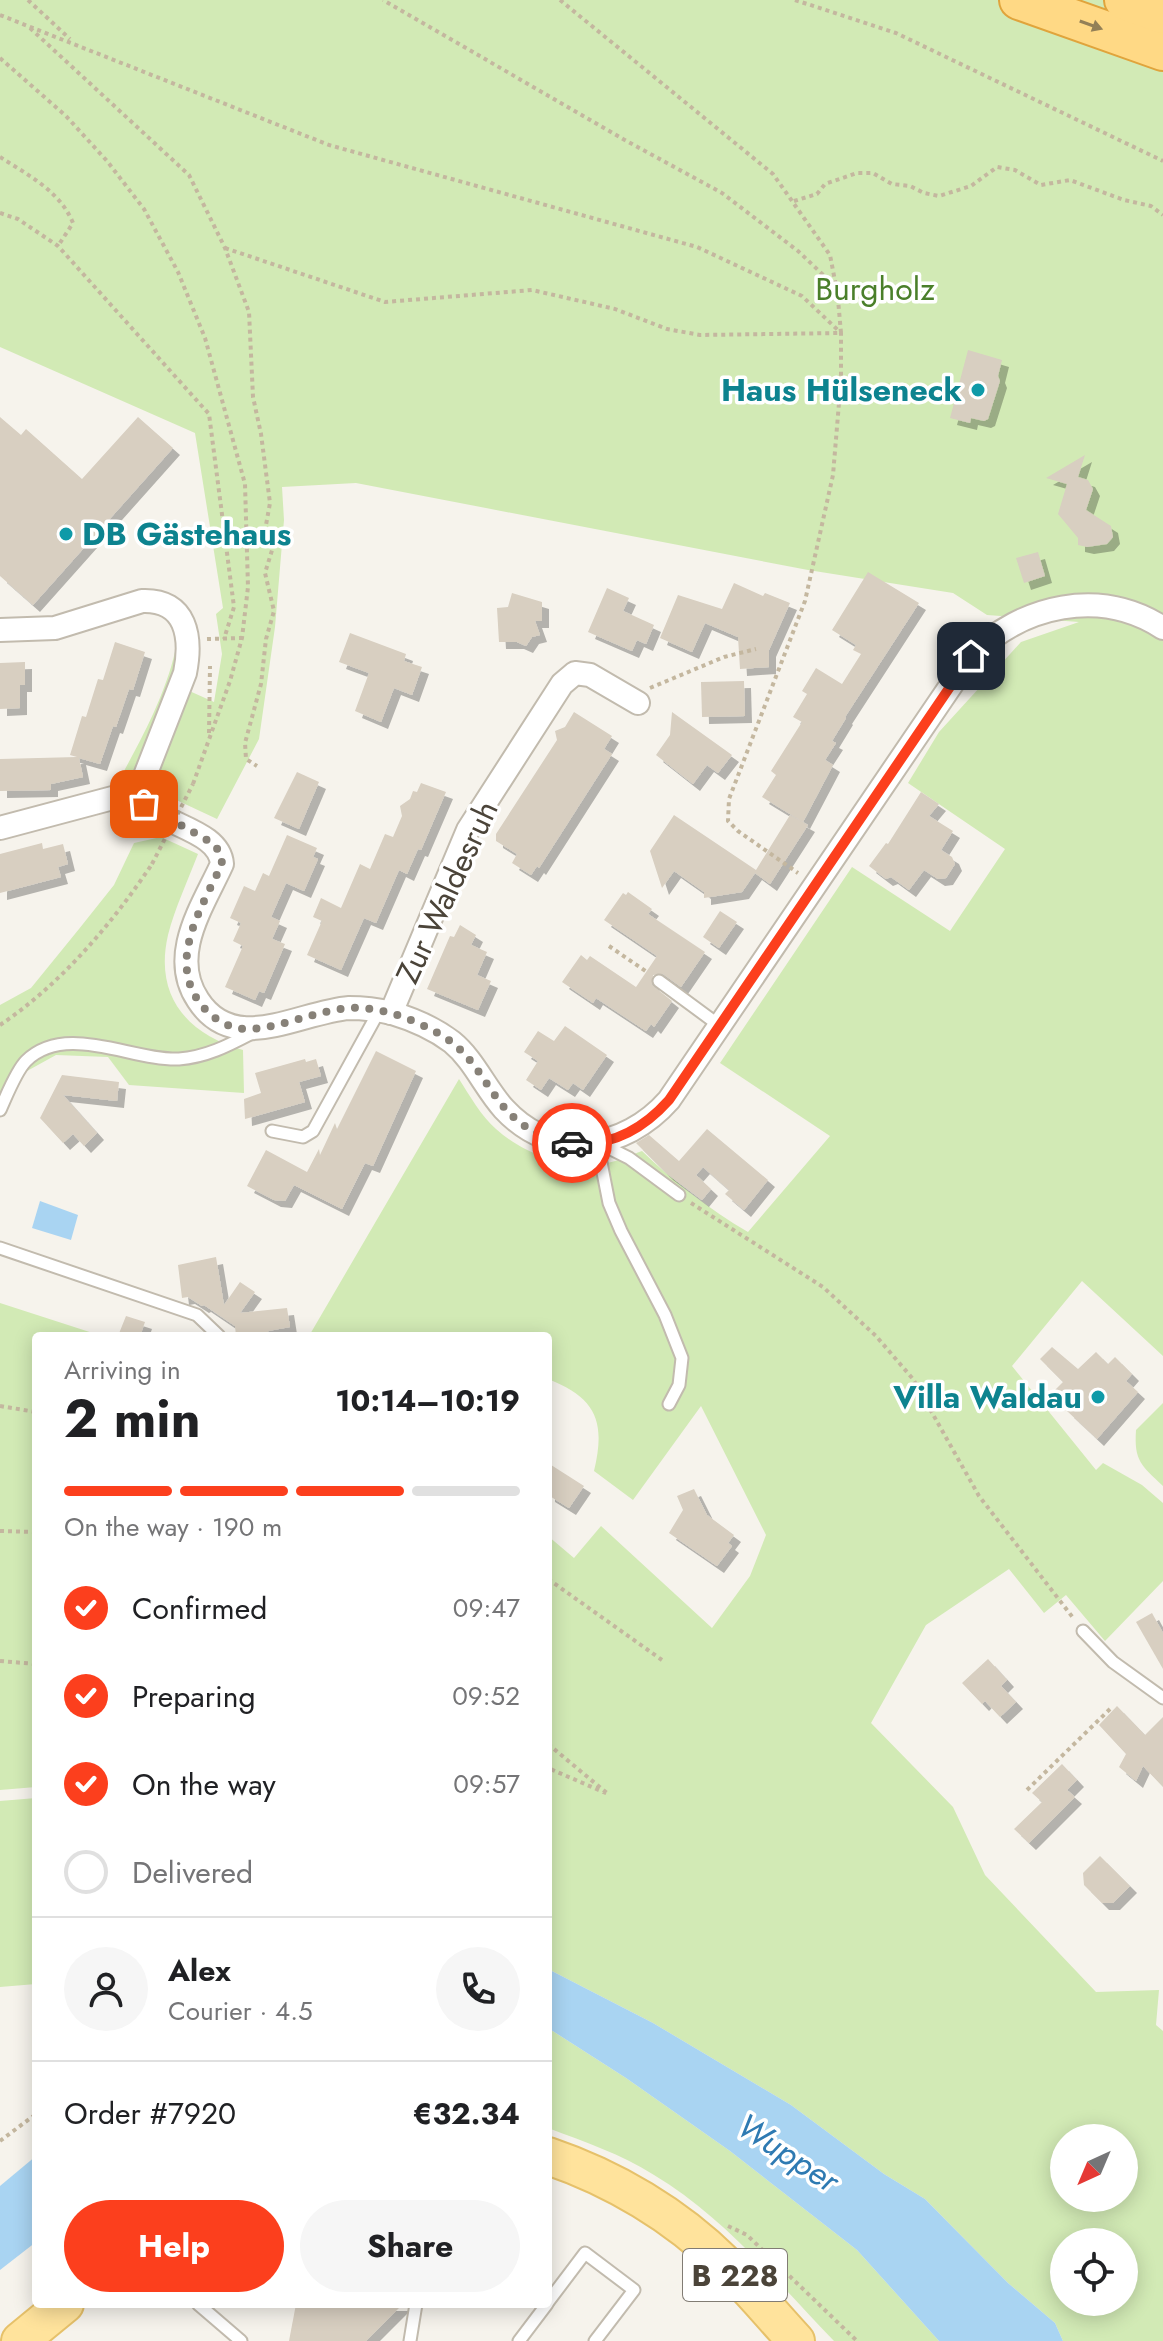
<!DOCTYPE html>
<meta charset="utf-8">
<style>
:root{--surface:#fff;--page:#f6f6f6;--text:#202124;--muted:#757577;--line:#e0e0e0;--accent:#fc3f1d}
body{margin:0;font-family:Jost,sans-serif;background:var(--page);color:var(--text);height:100vh;display:flex;flex-direction:column;font-size:30px;white-space:nowrap}
*{box-sizing:border-box;margin:0}
p{font-size:26px;color:var(--muted)}
.icon{flex:none;width:44px;height:44px;fill:none;stroke:currentColor;stroke-width:2;stroke-linecap:round;stroke-linejoin:round}
.map{position:relative;flex:1;overflow:hidden}
.details{position:absolute;left:32px;top:1332px;width:520px;height:976px;display:flex;flex-direction:column;background:var(--surface);border-radius:8px;box-shadow:0 4px 20px #0003}
.details>*{flex:none}
.needle{width:52px;rotate:224deg}
.fabs{position:absolute;left:1050px;top:2124px;display:grid;gap:16px}
.fabs a{display:grid;place-items:center;width:88px;height:88px;border-radius:50%;background:var(--surface);box-shadow:0 4px 20px #0003;font-size:40px}
.pin{position:absolute;display:grid;place-items:center;width:68px;height:68px;color:#fff;margin:-34px;border-radius:16px;box-shadow:0 4px 12px #0006}
.courier{position:absolute;display:grid;place-items:center;width:80px;height:80px;margin:-40px;border:6px solid #fc3f1d;border-radius:50%;background:#fff;color:#222;box-shadow:0 2px 10px #0007}
.head em{font-style:normal;font-weight:700}
.head div{display:flex;flex-direction:column-reverse}
.head{display:flex;align-items:center;justify-content:space-between;height:136px;padding:0 32px}
h1{font-size:52px;font-weight:700;line-height:60px}
.bar{display:grid;grid-template-columns:repeat(4,1fr);gap:12px 8px;align-content:center;height:96px;padding:0 32px}
.bar i{height:10px;border-radius:6px;background:var(--line)}
.bar .active{background:var(--accent)}
.bar p{grid-column:span 4}
.line{display:flex;align-items:center;gap:20px;padding:0 32px;border-top:2px solid var(--line)}
.line div{flex:1}
.round{display:grid;place-items:center;flex:none;width:84px;height:84px;border-radius:42px;background:var(--page)}
ol{padding:0 32px;list-style:none}
li{display:flex;align-items:center;gap:24px;height:88px}
li p{margin-inline-start:auto}
li .icon{padding:8px;border-radius:50%;background:var(--accent);color:#fff;stroke-width:4}
li:last-child{color:var(--muted)}
li i{width:44px;height:44px;border:4px solid var(--line);border-radius:50%}
.primary-button{display:flex;gap:16px;margin-top:auto;padding:16px 32px}
.primary-button a{flex:1;height:92px;border-radius:48px;background:var(--accent);color:#fff;font-size:32px;font-weight:700;line-height:92px;text-align:center}
.primary-button a+a{background:var(--page);color:var(--text)}
.map>svg:first-child{display:block}
.green{fill:#d2eab5;fill-rule:evenodd}
.water{fill:#a9d4f2}
.building{fill:#d8cfc1;filter:url(#shadow)}
.lines{fill:none;stroke-linecap:round;stroke-linejoin:round}
.service-casing{stroke:#c2bbae;stroke-width:15}
.minor-casing{stroke:#c2bbae;stroke-width:26}
.primary-casing{stroke:#e6c16a;stroke-width:40}
.trunk-casing{stroke:#e0a43c;stroke-width:42}
.path{stroke:#c4b79f;stroke-width:4;stroke-dasharray:4 4;stroke-linecap:butt}
.service{stroke:#fff;stroke-width:11}
.minor{stroke:#fff;stroke-width:22}
.primary{stroke:#ffe39c;stroke-width:36}
.trunk{stroke:#ffd985;stroke-width:38}
.path-bridge{stroke:#c4b79f;stroke-width:4;stroke-dasharray:4 4;stroke-linecap:butt}
.oneway{fill:#938057}
.done{stroke:#878178;stroke-width:8;stroke-dasharray:0 14.4}
.route{stroke:#fc3f1d;stroke-width:10}
.culture-dot{fill:#0f9aa8;stroke:#fff;stroke-width:3}
.labels{text-anchor:middle;dominant-baseline:central;stroke-width:7;stroke-linejoin:round;paint-order:stroke}
.shield{fill:#fff;stroke:#817c74;stroke-width:2}
.shield-label{font-size:30px;font-weight:bold;fill:#4b4439}
.park-label{font-size:32px;fill:#4a7f2a;stroke:#fff}
.culture-label{font-size:32px;font-weight:bold;fill:#0d838f;stroke:#fff;text-anchor:end}
.street-label{font-size:32px;fill:#4b4439;stroke:#fff}
.water-label{font-size:34px;font-style:italic;fill:#2e7ab2;stroke:#fff}
</style>
<div class="map">
<svg width="1163" height="2341" viewBox="0 0 1163 2341">
<defs>
<filter id="shadow"><feDropShadow dx="7" dy="7" stdDeviation="0" flood-color="#0004"/></filter>
</defs>
<rect width="100%" height="100%" fill="#f6f3ec"/>
<g class="green">
<path d="M 0,0 L 1163,0 L 1163,1356 L 1082,1281 L 1012,1366 L 1096,1470 L 1103,1463 L 1142,1485 L 1163,1503 L 1163,1581 L 1105,1641 L 1066,1595 L 1044,1613 L 1009,1569 L 926,1625 L 871,1723 L 953,1807 L 985,1875 L 1096,1992 L 1159,1990 L 1156,2025 L 1163,2031 L 1163,2341 L 1063,2341 L 1055,2323 L 1008,2283 L 925,2199 L 884,2174 L 791,2105 L 653,2023 L 548,1969 L 548,1536 L 574,1558 L 601,1526 L 712,1628 L 750,1576 L 766,1535 L 701,1406 L 633,1500 L 594,1471 C 606,1421 596,1398 548,1379 L 548,1336 L 309,1336 L 459,1079 C 470,1096 481,1116 496,1129 C 525,1155 569,1170 607,1163 C 619,1161 631,1155 642,1151 C 673,1181 710,1210 748,1232 L 830,1136 L 720,1063 L 852,867 L 950,931 L 1005,849 L 908,783 L 939,732 L 1021,642 L 1079,622 L 987,615 L 953,593 L 808,570 L 356,483 L 282,487 L 284,520 L 275,627 L 259,739 L 217,819 L 155,790 L 114,789 C 139,744 167,694 177,643 L 176,685 L 214,702 L 222,654 L 216,614 L 223,608 L 195,433 L 0,347 ZM 1064,2138 L 1124,2138 L 1124,2198 L 1064,2198 ZM 1064,2242 L 1124,2242 L 1124,2302 L 1064,2302 Z"/>
<path d="M 161,837 L 198,854 C 188,880 175,908 168,935 C 154,996 187,1034 243,1050 L 244,1093 L 129,1085 L 108,1057 L 56,1055 L 9,1081 L 0,1094 L 0,1005 L 31,988 L 79,929 L 114,885 L 134,843 Z"/>
<path d="M 0,1303 L 102,1336 L 36,1336 L 36,1787 L 0,1790 Z"/>
<path d="M 1163,1403 L 1163,1486 C 1141,1465 1134,1461 1136,1430 Z"/>
<path d="M 36,1798 L 36,1984 L 0,1987 L 0,1801 Z"/>
<path d="M 548,2028 L 626,2078 L 730,2151 L 857,2250 L 939,2341 L 834,2341 C 778,2283 724,2217 654,2175 C 621,2154 585,2142 548,2128 Z"/>
</g>
<g class="water">
<path d="M 40,1201 L 78,1215 L 71,1240 L 32,1228 Z"/>
<path d="M 548,1969 L 653,2023 L 791,2105 L 884,2174 L 925,2199 L 1008,2283 L 1055,2323 L 1063,2341 L 939,2341 L 857,2250 L 730,2151 L 626,2078 L 548,2028 Z"/>
<path d="M 36,2156 L 36,2242 L 0,2270 L 0,2186 Z"/>
</g>
<g class="building">
<path d="M 968,350 L 1002,360 L 998,376 L 1000,381 L 988,419 L 984,421 L 971,418 L 970,423 L 950,418 Z"/>
<path d="M 0,417 L 21,435 L 26,429 L 82,479 L 138,417 L 173,448 L 33,605 L 0,576 Z"/>
<path d="M 1085,455 L 1078,477 L 1088,480 L 1093,489 L 1086,510 L 1111,526 L 1113,537 L 1107,544 L 1087,547 L 1078,545 L 1078,538 L 1058,514 L 1067,484 L 1046,478 Z"/>
<path d="M 1038,552 L 1045,576 L 1024,583 L 1016,558 Z"/>
<path d="M 868,572 L 919,603 L 845,717 L 846,718 L 832,741 L 836,743 L 825,760 L 833,765 L 803,822 L 762,797 L 776,775 L 771,771 L 802,722 L 793,717 L 807,694 L 802,691 L 816,668 L 842,684 L 861,654 L 853,650 L 856,645 L 832,630 Z"/>
<path d="M 734,583 L 763,596 L 765,593 L 790,603 L 769,650 L 769,667 L 740,669 L 738,637 L 705,623 L 692,652 L 660,638 L 678,595 L 722,609 Z"/>
<path d="M 607,588 L 629,598 L 623,611 L 654,625 L 646,644 L 637,640 L 632,651 L 588,632 Z"/>
<path d="M 512,593 L 542,602 L 542,621 L 535,621 L 540,635 L 532,637 L 526,646 L 517,642 L 499,642 L 497,608 L 508,607 Z"/>
<path d="M 350,633 L 406,654 L 404,661 L 422,667 L 412,695 L 394,688 L 381,722 L 355,711 L 369,673 L 339,662 Z"/>
<path d="M 115,642 L 145,652 L 133,690 L 129,689 L 116,727 L 113,726 L 100,764 L 79,758 L 83,777 L 51,784 L 51,790 L 0,791 L 0,759 L 77,757 L 70,755 L 82,716 L 86,717 L 98,679 L 103,680 Z"/>
<path d="M 25,662 L 25,685 L 20,685 L 20,708 L 0,709 L 0,663 Z"/>
<path d="M 744,681 L 745,716 L 702,717 L 701,682 Z"/>
<path d="M 574,712 L 612,736 L 604,749 L 612,754 L 539,868 L 537,866 L 531,875 L 512,863 L 517,854 L 496,841 L 496,834 L 557,740 L 555,731 L 565,727 Z"/>
<path d="M 672,712 L 732,755 L 718,773 L 707,765 L 693,784 L 656,755 L 670,735 Z"/>
<path d="M 297,772 L 319,782 L 299,829 L 274,818 Z"/>
<path d="M 421,783 L 446,792 L 421,850 L 418,849 L 407,874 L 399,870 L 376,923 L 364,918 L 341,970 L 307,955 L 322,921 L 313,917 L 321,898 L 341,908 L 360,864 L 370,869 L 385,834 L 393,837 L 402,816 L 400,806 L 410,799 L 413,791 L 417,792 Z"/>
<path d="M 921,792 L 939,804 L 929,816 L 953,831 L 941,850 L 952,857 L 955,864 L 946,878 L 938,879 L 924,870 L 909,890 L 891,877 L 886,879 L 869,866 L 886,843 L 888,844 Z"/>
<path d="M 674,815 L 756,870 L 790,815 L 808,825 L 770,884 L 755,873 L 742,892 L 704,898 L 704,892 L 674,871 L 662,888 L 650,851 Z"/>
<path d="M 287,835 L 317,848 L 313,857 L 318,859 L 304,891 L 286,883 L 271,917 L 280,921 L 272,939 L 285,944 L 264,993 L 259,991 L 255,1000 L 225,987 L 243,946 L 233,941 L 241,923 L 230,918 L 244,886 L 255,891 L 263,873 L 269,876 Z"/>
<path d="M 42,843 L 43,849 L 63,844 L 68,864 L 58,867 L 61,877 L 0,893 L 0,854 Z"/>
<path d="M 628,892 L 652,909 L 648,914 L 705,952 L 681,987 L 663,974 L 653,975 L 652,985 L 672,1001 L 654,1027 L 651,1024 L 646,1031 L 596,998 L 593,1003 L 562,982 L 581,955 L 587,960 L 590,956 L 636,987 L 657,956 L 604,920 L 623,893 L 626,895 Z"/>
<path d="M 720,911 L 737,922 L 719,948 L 703,937 Z"/>
<path d="M 460,925 L 476,935 L 471,945 L 487,952 L 477,975 L 491,981 L 478,1010 L 427,989 L 450,936 L 454,937 Z"/>
<path d="M 565,1026 L 607,1055 L 583,1090 L 573,1083 L 568,1090 L 549,1078 L 541,1090 L 526,1080 L 538,1061 L 524,1052 L 538,1031 L 554,1041 Z"/>
<path d="M 376,1051 L 416,1071 L 373,1166 L 365,1163 L 342,1209 L 294,1185 L 285,1201 L 274,1200 L 247,1186 L 266,1150 L 307,1172 L 319,1149 L 320,1155 L 335,1123 L 337,1129 Z"/>
<path d="M 305,1059 L 306,1062 L 316,1059 L 321,1076 L 299,1082 L 305,1102 L 245,1119 L 244,1099 L 261,1093 L 255,1073 Z"/>
<path d="M 62,1075 L 119,1082 L 117,1101 L 63,1095 L 97,1133 L 84,1146 L 73,1134 L 63,1143 L 40,1118 Z"/>
<path d="M 707,1129 L 768,1180 L 744,1210 L 725,1194 L 729,1190 L 703,1167 L 696,1175 L 711,1189 L 702,1200 L 666,1173 L 636,1143 L 649,1135 L 679,1161 Z"/>
<path d="M 216,1257 L 224,1305 L 240,1282 L 255,1292 L 240,1313 L 287,1308 L 290,1327 L 268,1331 L 269,1336 L 236,1336 L 235,1326 L 204,1305 L 202,1306 L 188,1297 L 182,1298 L 178,1265 Z"/>
<path d="M 126,1316 L 145,1322 L 140,1336 L 118,1336 Z"/>
<path d="M 1052,1347 L 1078,1369 L 1096,1352 L 1108,1364 L 1115,1357 L 1132,1374 L 1126,1381 L 1138,1392 L 1097,1439 L 1067,1411 L 1072,1406 L 1055,1390 L 1063,1382 L 1040,1359 Z"/>
<path d="M 548,1463 L 584,1486 L 569,1508 L 548,1495 Z"/>
<path d="M 694,1489 L 707,1515 L 734,1535 L 728,1543 L 732,1546 L 717,1566 L 669,1533 L 683,1510 L 677,1496 Z"/>
<path d="M 1152,1613 L 1163,1633 L 1163,1669 L 1136,1622 Z"/>
<path d="M 988,1659 L 1007,1680 L 1001,1686 L 1016,1702 L 1000,1717 L 985,1701 L 982,1704 L 962,1683 Z"/>
<path d="M 1117,1706 L 1145,1735 L 1163,1717 L 1163,1787 L 1143,1766 L 1136,1781 L 1119,1767 L 1126,1754 L 1099,1725 Z"/>
<path d="M 1062,1764 L 1077,1780 L 1067,1790 L 1075,1797 L 1029,1843 L 1014,1829 L 1042,1802 L 1032,1793 Z"/>
<path d="M 1100,1856 L 1130,1886 L 1113,1903 L 1102,1903 L 1084,1885 L 1083,1873 Z"/>
<path d="M 296,2304 L 403,2304 L 366,2341 L 289,2341 Z"/>
</g>
<g class="lines">
<g class="service-casing">
<g id="service">
<path d="M 659,981 L 720,1026"/>
<path d="M 0,1110 C 6,1097 16,1071 26,1061 C 66,1022 132,1061 179,1059 C 207,1057 229,1045 254,1032"/>
<path d="M 272,1131 L 303,1137 L 313,1131 L 379,1011"/>
<path d="M 597,1142 L 609,1203 L 621,1231 L 665,1315 L 682,1358 L 679,1385 L 669,1404"/>
<path d="M 601,1144 L 629,1158 L 679,1195"/>
<path d="M 0,1248 L 197,1315 L 219,1336"/>
<path d="M 1083,1631 L 1113,1662 L 1163,1698"/>
<path d="M 548,2302 L 585,2253 L 634,2290 L 595,2341"/>
<path d="M 198,2304 L 241,2341"/>
<path d="M 410,2341 L 416,2304"/>
<path d="M 519,2341 L 547,2304"/>
</g>
</g>
<g class="minor-casing">
<g id="minor">
<path d="M 0,630 L 55,628 L 142,601 C 187,599 192,638 185,673 L 139,791 C 144,825 219,825 222,864 C 203,906 168,955 198,1000 C 234,1056 299,1012 349,1008 C 363,1008 379,1010 392,1013 C 412,1019 435,1029 452,1042 C 474,1060 485,1088 504,1109 C 553,1162 625,1150 669,1100 L 971,656 C 1022,605 1100,587 1163,628"/>
<path d="M 0,828 L 139,791"/>
<path d="M 391,1013 L 468,830 L 562,684 L 575,673 L 590,675 L 638,703"/>
</g>
</g>
<g class="primary-casing">
<g id="primary">
<path d="M 548,2156 C 613,2178 676,2215 725,2264 C 750,2288 772,2315 796,2341"/>
<path d="M 20,2341 L 65,2304"/>
</g>
</g>
<g class="trunk-casing">
<g id="trunk">
<path d="M 1019,0 L 1163,51"/>
<path d="M 1124,0 L 1163,14"/>
</g>
</g>
<g class="path">
<path d="M 28,0 L 70,39"/>
<path d="M 560,0 L 773,174 L 830,255 L 836,286"/>
<path d="M 795,0 L 896,33 L 1163,161"/>
<path d="M 0,15 L 329,145 L 697,247 L 802,296 L 841,333 L 841,379 L 833,475 L 805,601 L 729,799 L 728,821 L 738,831 L 798,873"/>
<path d="M 30,28 L 189,175 L 225,248 L 249,312 L 253,397 L 261,434 L 270,503 L 266,525 L 273,547 L 265,573 L 274,611 L 266,639 L 261,684 L 245,743 L 246,759 L 257,766"/>
<path d="M 0,58 L 66,116 L 107,161 L 144,209 L 178,272 L 205,338 L 245,484 L 248,587 L 242,638 L 230,681 L 193,784"/>
<path d="M 0,157 C 28,175 60,191 73,223 L 58,246"/>
<path d="M 794,201 L 817,194 L 825,184 L 857,173 L 873,173 L 892,184 L 910,186 L 924,193 L 939,196 L 971,186 L 997,167 L 1015,170 L 1041,185 L 1070,180 L 1124,200 L 1151,206 L 1163,215"/>
<path d="M 0,213 L 18,219 L 58,246 L 209,414 L 234,607 L 224,639"/>
<path d="M 225,248 L 385,302 L 532,290 L 615,309 L 667,329 L 700,335 L 841,333 L 837,288 L 798,251 L 722,193 L 623,139 L 383,0"/>
<path d="M 207,639 L 242,638"/>
<path d="M 650,688 L 724,657 L 756,649"/>
<path d="M 209,733 L 210,666"/>
<path d="M 609,946 L 647,972"/>
<path d="M 0,1025 C 60,985 112,924 152,864"/>
<path d="M 691,1203 L 823,1287 L 876,1336 L 913,1379 L 979,1496 L 1074,1619"/>
<path d="M 0,1406 L 36,1412"/>
<path d="M 0,1531 L 36,1532"/>
<path d="M 548,1579 L 662,1660"/>
<path d="M 0,1661 L 36,1664"/>
<path d="M 548,1744 L 608,1794 L 548,1768"/>
<path d="M 1027,1790 L 1110,1709"/>
<path d="M 0,2141 L 36,2114"/>
<path d="M 728,2226 L 747,2235 L 857,2341"/>
</g>
<use href="#service" class="service"/>
<use href="#minor" class="minor"/>
<use href="#primary" class="primary"/>
<use href="#trunk" class="trunk"/>
<path class="path-bridge" d="M 152,864 L 193,784"/>
</g>
<defs><path id="oneway-solid" d="M-6-.8H1V-3.2L6.5 0L1 3.2V.8H-6Z" transform="scale(2)"/></defs>
<use class="oneway" href="#oneway-solid" transform="translate(1091 25) rotate(20)"/>
<g class="lines">
<path class="done" d="M 144,804 L 214,844 L 221,855 L 222,864 C 201,909 164,965 205,1009 C 216,1021 231,1029 248,1029 C 282,1028 314,1011 349,1008 C 379,1006 410,1018 436,1032 C 496,1064 487,1131 572,1143"/>
<path class="route" d="M 572,1143 C 612,1147 644,1128 669,1100 L 971,656"/>
</g>
<g class="culture-dot">
<circle cx="978" cy="390" r="8"/>
<circle cx="66" cy="534" r="8"/>
<circle cx="1098" cy="1397" r="8"/>
</g>
<g class="labels">
<rect class="shield" x="683" y="2249" width="104" height="52" rx="6"/>
<g class="shield-label">
<text x="735" y="2275">B 228</text>
</g>
<g class="park-label">
<text x="875" y="289">Burgholz</text>
</g>
<g class="culture-label">
<text x="962" y="390">Haus Hülseneck</text>
<text x="82" y="534" text-anchor="start">DB Gästehaus</text>
<text x="1082" y="1397">Villa Waldau</text>
</g>
<g class="street-label">
<text transform="translate(447 892) rotate(-65)">Zur Waldesruh</text>
</g>
<g class="water-label">
<text transform="translate(788 2153) rotate(33)">Wupper</text>
</g>
</g>
</svg>
<div class="fabs">
<a><svg class="needle" viewBox="-14 -14 28 28"><path d="M0-13l5 13h-10z" fill="#e53935"/><path d="M0 13l5-13h-10z" fill="#757577"/></svg></a>
<a><svg class="icon" aria-label="locate" viewBox="0 0 24 24"><circle cx="12" cy="12" r="6"/><path d="M12 2v4M12 18v4M2 12h4M18 12h4"/></svg></a>
</div>
<div class="pin" style="left:144px;top:804px;background:#ea580c"><svg class="icon" aria-label="bag" viewBox="0 0 24 24"><path d="M5 8h14l-1 12H6zM9 8a3 3 0 0 1 6 0"/></svg></div>
<div class="pin" style="left:971px;top:656px;background:#1f2937"><svg class="icon" aria-label="home" viewBox="0 0 24 24"><path d="M3 11l9-7 9 7M6 9v11h12V9"/></svg></div>
<div class="courier" style="left:572px;top:1143px"><svg class="icon" aria-label="car" viewBox="0 0 24 24"><path d="M5 17H2v-5l4-1 3-4h7l3 4 3 1v5h-3M9 17h6M6 11h13"/><circle cx="7" cy="17" r="2"/><circle cx="17" cy="17" r="2"/></svg></div>
<section class="details">
<div class="head"><div><h1>2 min</h1><p>Arriving in</p></div><em>10:14–10:19</em></div>
<div class="bar"><i class="active"></i><i class="active"></i><i class="active"></i><i></i><p>On the way · 190 m</p></div>
<ol>
<li><svg class="icon" aria-label="check" viewBox="0 0 24 24"><path d="M5 12l5 5 9-10"/></svg>Confirmed<p>09:47</p></li>
<li><svg class="icon" aria-label="check" viewBox="0 0 24 24"><path d="M5 12l5 5 9-10"/></svg>Preparing<p>09:52</p></li>
<li><svg class="icon" aria-label="check" viewBox="0 0 24 24"><path d="M5 12l5 5 9-10"/></svg>On the way<p>09:57</p></li>
<li><i></i>Delivered</li>
</ol>
<div class="line" style="height:144px"><a class="round"><svg class="icon" aria-label="person" viewBox="0 0 24 24"><circle cx="12" cy="8" r="4"/><path d="M4 21q1-7 8-7t8 7"/></svg></a><div><b>Alex</b><p>Courier · 4.5</p></div><a class="round"><svg class="icon" aria-label="phone" viewBox="0 0 24 24"><path d="M5 4h4l2 5-3 2q2 4 5 5l2-3 5 2v4C11 20 4 13 5 4z"/></svg></a></div>
<div class="line" style="height:104px"><div>Order #7920</div><b>€32.34</b></div>
<div class="primary-button"><a>Help</a><a>Share</a></div>
</section>
</div>
